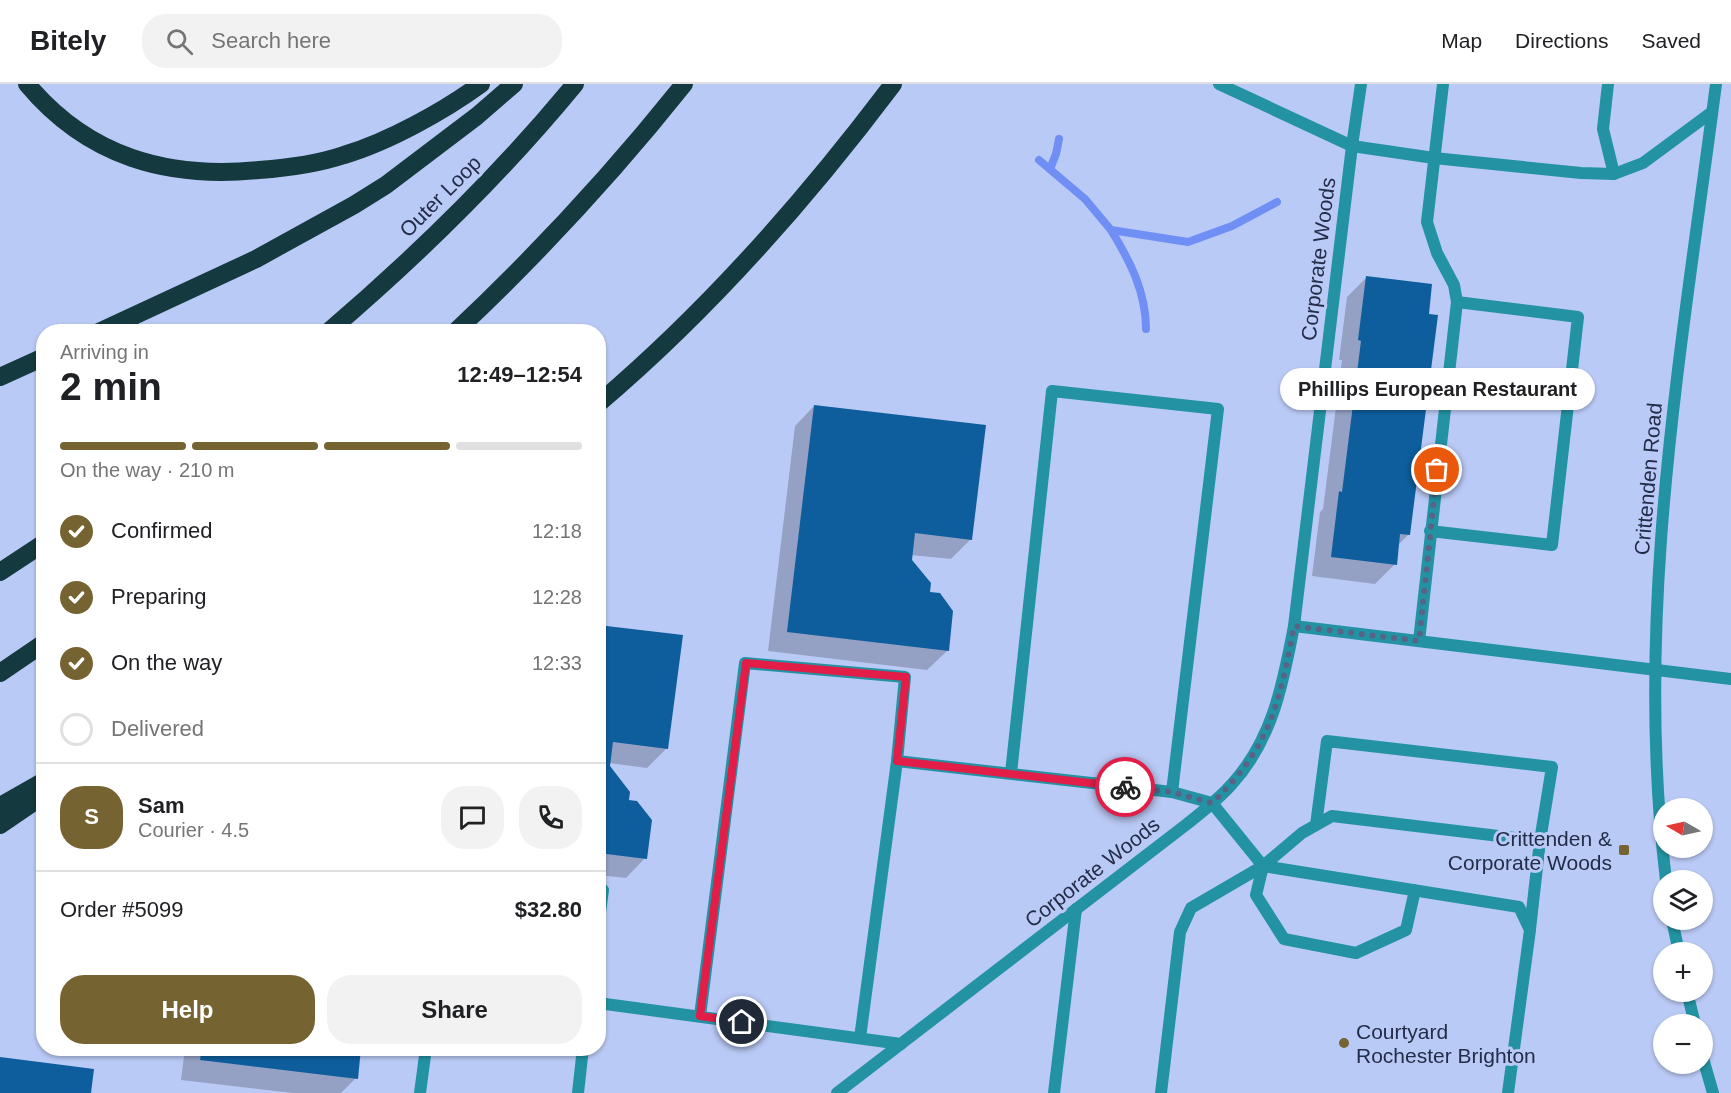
<!DOCTYPE html>
<meta charset="utf-8">
<style>
:root{--surface:#fff;--page:#f2f2f2;--text:#202124;--muted:#757577;--line:#e0e0e0;--accent:#766332}
body{margin:0;font-family:Helvetica,sans-serif;background:var(--page);color:var(--text);height:100vh;display:flex;flex-direction:column;font-size:22px;white-space:nowrap}
*{box-sizing:border-box;margin:0}
p{font-size:20px;color:var(--muted)}
.icon{flex:none;width:33px;height:33px;fill:none;stroke:currentColor;stroke-width:2;stroke-linecap:round;stroke-linejoin:round}
.map{position:relative;flex:1;overflow:hidden}
.sheet{position:absolute;left:36px;top:240px;width:570px;height:732px;display:flex;flex-direction:column;background:var(--surface);border-radius:24px;box-shadow:0 2px 4px #0004}
.sheet>*{flex:none}
.needle{width:39px;rotate:279deg}
.fabs{position:absolute;left:1653px;top:714px;display:grid;gap:12px}
.fabs a{display:grid;place-items:center;width:60px;height:60px;border-radius:50%;background:var(--surface);box-shadow:0 2px 4px #0004;font-size:30px}
.pin{position:absolute;display:grid;place-items:center;width:51px;height:51px;color:#fff;margin:-26px;border:3px solid #fff;border-radius:50%;box-shadow:0 2px 6px #0007}
.courier{position:absolute;display:grid;place-items:center;width:60px;height:60px;margin:-30px;border:4px solid #e11d48;border-radius:50%;background:#fff;color:#222;box-shadow:0 2px 8px #0007}
.bubble{position:absolute;height:42px;border-radius:21px;background:var(--surface);box-shadow:0 2px 4px #0004;font-size:20px;font-weight:700;line-height:42px;text-align:center}
.overview em{font-style:normal;font-weight:700}
.overview div{display:flex;flex-direction:column-reverse}
.overview{display:flex;align-items:center;justify-content:space-between;height:102px;padding:0 24px}
h1{font-size:39px;font-weight:700;line-height:45px}
.bar{display:grid;grid-template-columns:repeat(4,1fr);gap:9px 6px;align-content:center;height:72px;padding:0 24px}
.bar i{height:8px;border-radius:4px;background:var(--line)}
.bar .selected{background:var(--accent)}
.bar p{grid-column:span 4}
.line{display:flex;align-items:center;gap:15px;padding:0 24px;border-top:2px solid var(--line)}
.line div{flex:1}
.round{display:grid;place-items:center;flex:none;width:63px;height:63px;border-radius:24px;background:var(--page)}
ol{padding:0 24px;list-style:none}
li{display:flex;align-items:center;gap:18px;height:66px}
li p{margin-inline-start:auto}
li .icon{padding:6px;border-radius:50%;background:var(--accent);color:#fff;stroke-width:4}
li:last-child{color:var(--muted)}
li i{width:33px;height:33px;border:3px solid var(--line);border-radius:50%}
.cta{display:flex;gap:12px;margin-top:auto;padding:12px 24px}
.cta a{flex:1;height:69px;border-radius:24px;background:var(--accent);color:#fff;font-size:24px;font-weight:700;line-height:69px;text-align:center}
.cta a+a{background:var(--page);color:var(--text)}
header{display:flex;align-items:center;gap:36px;box-sizing:border-box;height:84px;padding:0 30px;background:var(--surface);border-bottom:2px solid var(--line)}
header strong{font-size:28px}
nav{display:flex;gap:33px;margin-inline-start:auto;font-size:21px}
.search{width:420px;height:54px;background:var(--page);display:flex;align-items:center;gap:15px;box-sizing:border-box;padding:0 21px;border-radius:24px;color:var(--muted);font-size:22px}
.map>svg:first-child{display:block}
.shadow{fill:#0003}
.lines{fill:none;stroke-linecap:round;stroke-linejoin:round}
.stream{stroke:#708ff5;stroke-width:8}
.building{fill:#0e5e9d}
.service{stroke:#2392a2;stroke-width:12}
.minor{stroke:#2392a2;stroke-width:12}
.tertiary{stroke:#2392a2;stroke-width:12}
.motorway{stroke:#14393f;stroke-width:18}
.done{stroke:#586386;stroke-width:6;stroke-dasharray:0 10.8}
.route{stroke:#e11d48;stroke-width:8}
.poi-dot{fill:#766332;stroke:#bacaf6;stroke-width:2}
.labels{text-anchor:middle;dominant-baseline:central;stroke-width:6;stroke-linejoin:round;paint-order:stroke}
.street-label{font-size:21px;fill:#232c49;stroke:#bacaf6}
.poi-label{font-size:21px;fill:#232c49;stroke:#bacaf6;text-anchor:end}
</style>
<header>
<strong>Bitely</strong>
<div class="search"><svg class="icon" aria-label="search" viewBox="0 0 24 24"><circle cx="10" cy="10" r="6"/><path d="M15 15l6 6"/></svg>Search here</div>
<nav><a>Map</a><a>Directions</a><a>Saved</a></nav>
</header>
<div class="map">
<svg width="1731" height="1009" viewBox="0 0 1731 1009">
<rect width="100%" height="100%" fill="#bacaf6"/>
<g class="shadow">
<path d="M 1366,194 L 1409,450 L 1397,462 L 1395,480 L 1375,500 L 1312,492 L 1320,428 L 1323,425 L 1342,276 L 1339,276 L 1347,213 Z"/>
<path d="M 814,322 L 971,455 L 951,475 L 911,471 L 911,476 L 929,510 L 947,567 L 927,586 L 768,567 L 795,342 Z"/>
<path d="M 598,542 L 667,664 L 647,684 L 609,679 L 608,682 L 627,718 L 645,774 L 626,794 L 598,791 Z"/>
<path d="M 185,964 L 360,964 L 356,994 L 341,1009 L 293,1009 L 181,996 Z"/>
</g>
<g class="lines">
<g class="stream">
<path d="M 1039,76 L 1085,115 L 1111,146 L 1188,158 L 1232,142 L 1277,118"/>
<path d="M 1050,85 L 1056,70 L 1059,55"/>
<path d="M 1111,146 C 1130,177 1146,208 1146,245"/>
</g>
</g>
<g class="building">
<path d="M 1366,192 L 1432,200 L 1429,230 L 1438,231 L 1410,451 L 1400,450 L 1397,481 L 1331,473 L 1339,407 L 1342,408 L 1361,257 L 1358,256 Z"/>
<path d="M 814,321 L 986,341 L 972,456 L 915,449 L 912,476 L 931,499 L 930,508 L 940,509 L 953,527 L 949,567 L 787,548 Z"/>
<path d="M 598,541 L 683,551 L 668,665 L 613,658 L 610,682 L 630,708 L 629,716 L 637,717 L 652,736 L 647,775 L 598,769 Z"/>
<path d="M 202,964 L 361,964 L 358,995 L 200,976 Z"/>
<path d="M 0,973 L 94,985 L 91,1009 L 0,1009 Z"/>
</g>
<g class="lines">
<g class="service">
<path d="M 1219,0 L 1352,62 L 1434,74 L 1581,89 L 1614,90 L 1643,79 L 1712,28"/>
<path d="M 1608,0 L 1603,45 L 1614,90"/>
<path d="M 1352,62 L 1361,0"/>
<path d="M 1430,447 L 1552,461 L 1578,233 L 1457,218"/>
<path d="M 1419,557 L 1457,218 L 1454,201 L 1437,169 L 1427,138 L 1443,0"/>
<path d="M 897,677 L 1172,708 L 1212,719 L 1263,782"/>
<path d="M 1011,689 L 1052,307 L 1218,325 L 1172,708"/>
<path d="M 598,805 L 603,806 L 598,843"/>
<path d="M 1415,806 L 1406,846 L 1356,869 L 1284,855 L 1256,811 L 1263,782 L 1519,823 L 1530,846 L 1508,1009"/>
<path d="M 1530,845 L 1540,757"/>
<path d="M 598,919 L 901,960"/>
<path d="M 700,932 L 745,579 L 905,593 L 897,677 L 860,954"/>
<path d="M 420,1009 L 426,964"/>
<path d="M 578,1009 L 583,964"/>
<path d="M 1054,1009 L 1076,825"/>
<path d="M 1161,1009 L 1180,848 L 1191,824 L 1263,782 L 1302,749 L 1332,732 L 1540,757 L 1552,683 L 1327,657 L 1316,741"/>
</g>
<g class="minor">
<path d="M 1294,542 L 1731,595"/>
<path d="M 837,1009 L 1187,740 C 1203,727 1219,715 1232,700 C 1273,655 1283,599 1294,542 L 1352,62"/>
</g>
<g class="tertiary">
<path d="M 1666,796 C 1633,530 1682,264 1716,0"/>
<path d="M 1672,836 L 1679,868"/>
<path d="M 1687,908 L 1695,940"/>
<path d="M 1702,971 L 1713,1009"/>
</g>
<g class="motorway">
<path d="M 27,0 C 88,73 167,95 259,86 C 287,84 317,80 344,71 C 388,58 444,27 481,0"/>
<path d="M 99,248 L 256,175 L 354,121 L 386,101 L 477,32 L 514,0"/>
<path d="M 328,248 C 417,172 501,90 575,0"/>
<path d="M 455,248 C 537,171 614,88 684,0"/>
<path d="M 0,293 L 44,273"/>
<path d="M 598,320 C 710,225 805,117 893,0"/>
<path d="M 0,488 L 44,459"/>
<path d="M 0,589 L 44,559"/>
<path d="M 0,722 L 44,697"/>
<path d="M 0,741 L 44,711"/>
</g>
</g>
<g class="lines">
<path class="done" d="M 1125,703 L 1172,708 L 1212,719 C 1271,662 1279,620 1294,542 L 1419,557 L 1437,386"/>
<path class="route" d="M 742,938 L 700,932 L 746,579 L 906,593 L 897,677 L 1125,703"/>
</g>
<g class="poi-dot">
<rect x="1618" y="760" width="12" height="12" rx="3"/>
<circle cx="1344" cy="959" r="6"/>
</g>
<g class="labels">
<g class="street-label">
<text transform="translate(440 112) rotate(-45)">Outer Loop</text>
<text transform="translate(1318 175) rotate(-83)">Corporate Woods</text>
<text transform="translate(1648 395) rotate(-85)">Crittenden Road</text>
<text transform="translate(1092 788) rotate(-38)">Corporate Woods</text>
</g>
<g class="poi-label">
<text x="1612" y="754">Crittenden &amp;<tspan x="1612" dy="24">Corporate Woods</tspan></text>
<text x="1356" y="947" text-anchor="start">Courtyard<tspan x="1356" dy="24">Rochester Brighton</tspan></text>
</g>
</g>
</svg>
<div class="fabs">
<a><svg class="needle" viewBox="-14 -14 28 28"><path d="M0-13l5 13h-10z" fill="#e53935"/><path d="M0 13l5-13h-10z" fill="#757577"/></svg></a>
<a><svg class="icon" aria-label="layers" viewBox="0 0 24 24"><path d="M12 4l9 5-9 5-9-5zM3 14l9 5 9-5"/></svg></a>
<a>+</a>
<a>−</a>
</div>
<div class="pin" style="left:1437px;top:386px;background:#ea580c"><svg class="icon" aria-label="bag" viewBox="0 0 24 24"><path d="M5 8h14l-1 12H6zM9 8a3 3 0 0 1 6 0"/></svg></div>
<div class="pin" style="left:742px;top:938px;background:#1f2937"><svg class="icon" aria-label="home" viewBox="0 0 24 24"><path d="M3 11l9-7 9 7M6 9v11h12V9"/></svg></div>
<div class="courier" style="left:1125px;top:703px"><svg class="icon" aria-label="bike" viewBox="0 0 24 24"><circle cx="6" cy="16" r="4"/><circle cx="18" cy="16" r="4"/><path d="M6 16l4-8h5l3 8M10 8l3 8H6M13 5h3"/></svg></div>
<div class="bubble" style="left:1280px;top:284px;width:315px">Phillips European Restaurant</div>
<section class="sheet">
<div class="overview"><div><h1>2 min</h1><p>Arriving in</p></div><em>12:49–12:54</em></div>
<div class="bar"><i class="selected"></i><i class="selected"></i><i class="selected"></i><i></i><p>On the way · 210 m</p></div>
<ol>
<li><svg class="icon" aria-label="check" viewBox="0 0 24 24"><path d="M5 12l5 5 9-10"/></svg>Confirmed<p>12:18</p></li>
<li><svg class="icon" aria-label="check" viewBox="0 0 24 24"><path d="M5 12l5 5 9-10"/></svg>Preparing<p>12:28</p></li>
<li><svg class="icon" aria-label="check" viewBox="0 0 24 24"><path d="M5 12l5 5 9-10"/></svg>On the way<p>12:33</p></li>
<li><i></i>Delivered</li>
</ol>
<div class="line" style="height:108px"><b class="round" style="background:var(--accent);color:#fff">S</b><div><b>Sam</b><p>Courier · 4.5</p></div><a class="round"><svg class="icon" aria-label="chat" viewBox="0 0 24 24"><path d="M4 5h16v11H9l-5 4z"/></svg></a><a class="round"><svg class="icon" aria-label="phone" viewBox="0 0 24 24"><path d="M5 4h4l2 5-3 2q2 4 5 5l2-3 5 2v4C11 20 4 13 5 4z"/></svg></a></div>
<div class="line" style="height:78px"><div>Order #5099</div><b>$32.80</b></div>
<div class="cta"><a>Help</a><a>Share</a></div>
</section>
</div>
